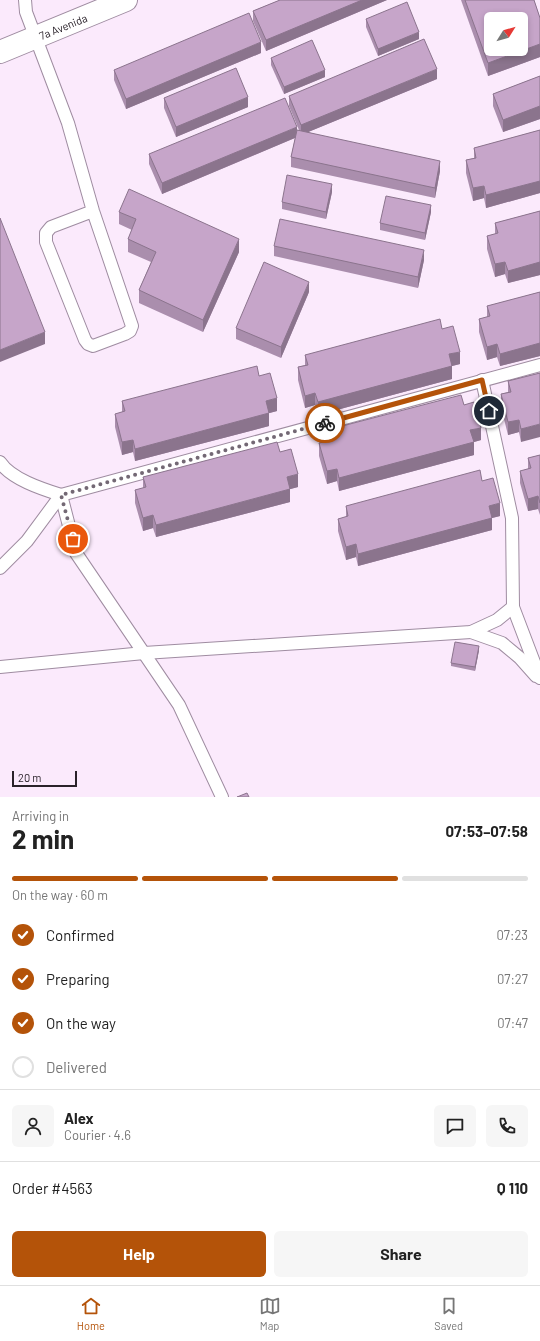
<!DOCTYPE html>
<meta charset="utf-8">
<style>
:root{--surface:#fff;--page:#f6f6f6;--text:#222;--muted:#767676;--line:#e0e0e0;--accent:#b45309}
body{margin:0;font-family:Barlow,sans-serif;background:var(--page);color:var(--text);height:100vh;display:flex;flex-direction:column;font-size:15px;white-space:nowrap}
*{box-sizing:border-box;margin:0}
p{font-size:13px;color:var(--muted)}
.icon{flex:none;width:22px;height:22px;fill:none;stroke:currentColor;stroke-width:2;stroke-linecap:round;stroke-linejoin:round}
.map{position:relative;height:797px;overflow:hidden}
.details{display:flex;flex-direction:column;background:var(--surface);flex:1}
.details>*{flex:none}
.needle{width:26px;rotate:53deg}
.buttons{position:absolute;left:484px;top:12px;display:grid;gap:8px}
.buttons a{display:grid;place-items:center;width:44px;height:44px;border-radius:6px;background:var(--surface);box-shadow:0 2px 6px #0003;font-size:20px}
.scale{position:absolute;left:12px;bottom:10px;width:65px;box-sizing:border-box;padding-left:4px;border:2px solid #2a222a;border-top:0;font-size:11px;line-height:14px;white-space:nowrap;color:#2a222a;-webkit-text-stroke:3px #fbeafc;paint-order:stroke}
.pin{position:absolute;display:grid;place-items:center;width:34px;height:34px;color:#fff;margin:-17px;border:2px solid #fff;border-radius:50%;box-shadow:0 1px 4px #0007}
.courier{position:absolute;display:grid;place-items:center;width:40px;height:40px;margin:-20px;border:3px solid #b45309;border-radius:50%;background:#fff;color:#222;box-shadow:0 1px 5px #0007}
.overview em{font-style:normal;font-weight:700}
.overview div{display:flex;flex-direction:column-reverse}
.overview{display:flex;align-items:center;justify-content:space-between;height:68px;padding:0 12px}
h1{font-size:26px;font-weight:700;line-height:30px}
.bar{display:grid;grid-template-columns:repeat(4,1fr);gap:6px 4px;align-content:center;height:48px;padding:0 12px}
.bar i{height:5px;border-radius:3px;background:var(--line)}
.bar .selected{background:var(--accent)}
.bar p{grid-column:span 4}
.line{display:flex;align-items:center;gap:10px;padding:0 12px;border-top:1px solid var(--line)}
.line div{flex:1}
.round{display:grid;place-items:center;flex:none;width:42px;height:42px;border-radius:6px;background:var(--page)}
ol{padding:0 12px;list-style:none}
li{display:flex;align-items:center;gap:12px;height:44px}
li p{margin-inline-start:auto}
li .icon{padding:4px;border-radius:50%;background:var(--accent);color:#fff;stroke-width:4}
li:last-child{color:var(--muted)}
li i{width:22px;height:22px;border:2px solid var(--line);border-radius:50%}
.cta{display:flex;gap:8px;margin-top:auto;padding:8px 12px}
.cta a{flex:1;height:46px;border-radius:6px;background:var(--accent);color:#fff;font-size:16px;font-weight:700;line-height:46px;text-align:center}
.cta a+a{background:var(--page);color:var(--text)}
.dock{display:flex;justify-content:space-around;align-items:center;height:56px;border-top:1px solid var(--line);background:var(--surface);font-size:11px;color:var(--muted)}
.dock a{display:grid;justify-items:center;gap:2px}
.dock .selected{color:var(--accent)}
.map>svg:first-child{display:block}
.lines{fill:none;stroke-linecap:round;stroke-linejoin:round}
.lane-casing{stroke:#9f8ca1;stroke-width:14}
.secondary-casing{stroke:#9f8ca1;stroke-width:24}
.lane{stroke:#fff;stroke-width:12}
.secondary{stroke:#fff;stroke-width:22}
.wall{fill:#aa8ead}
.shaded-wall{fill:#8b748d}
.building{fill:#c6a5c9;stroke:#8b748d;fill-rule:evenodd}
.done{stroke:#736874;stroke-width:4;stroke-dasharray:0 7.2}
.route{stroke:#b45309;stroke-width:5}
.labels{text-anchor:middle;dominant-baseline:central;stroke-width:3.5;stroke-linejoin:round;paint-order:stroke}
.street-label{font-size:11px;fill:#2a222a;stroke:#fbeafc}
</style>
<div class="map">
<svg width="540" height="797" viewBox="0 0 540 797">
<rect width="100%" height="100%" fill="#fbeafc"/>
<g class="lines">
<g class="lane-casing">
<g id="lane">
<path d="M 25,0 L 26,12 L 68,123 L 93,211 L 132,326 L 130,331 L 125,334 L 93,346 L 88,344 L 85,340 L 46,242 L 46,233 L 51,227 L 93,211"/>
<path d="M 482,380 L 512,518 L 513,607 L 540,678"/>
<path d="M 0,462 C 11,479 42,489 61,495 L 76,553 L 179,705 L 222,797"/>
<path d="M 0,568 L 27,541 L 61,495 L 540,365"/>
<path d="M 471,632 L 502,643 L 520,658 L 536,676"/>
<path d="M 0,667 L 144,653 L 471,632 L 497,620 L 513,607"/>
</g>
</g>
<g class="secondary-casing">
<g id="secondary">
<path id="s1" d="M 0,52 L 126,0"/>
</g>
</g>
<use href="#lane" class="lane"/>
<use href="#secondary" class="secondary"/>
</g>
<g class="wall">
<path d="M 280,0 L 387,0 L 266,51 L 253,21 L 253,11 Z"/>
<path d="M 461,0 L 534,0 L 540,18 L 540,57 L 488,76 Z"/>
<path d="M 366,19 L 419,39 L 378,56 L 366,27 Z"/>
<path d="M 261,53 L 126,109 L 114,80 L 114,70 Z"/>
<path d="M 271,58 L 325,77 L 284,94 L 271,65 Z"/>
<path d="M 540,76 L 540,119 L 503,132 L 493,106 L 493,94 Z"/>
<path d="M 437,79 L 308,132 L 440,171 L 435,198 L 291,167 L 291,157 L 295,138 L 162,194 L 149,164 L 149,154 L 297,130 L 299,130 L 289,106 L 289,96 Z"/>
<path d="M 164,98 L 248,107 L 176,137 L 164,108 Z"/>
<path d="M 540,130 L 540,193 L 486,208 L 484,198 L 473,201 L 466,173 L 466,160 L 474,158 L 474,148 Z"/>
<path d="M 332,192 L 326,219 L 282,209 L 282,202 Z"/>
<path d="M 540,211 L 540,275 L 508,283 L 505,274 L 495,277 L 487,249 L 487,236 L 495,234 L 495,223 Z"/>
<path d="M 119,212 L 239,252 L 203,332 L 139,303 L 139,290 L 151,262 L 128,252 L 128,239 L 132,230 L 119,224 Z"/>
<path d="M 431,212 L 425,240 L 380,230 L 380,223 Z"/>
<path d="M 274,246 L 424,260 L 418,288 L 274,256 Z"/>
<path d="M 309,292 L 281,358 L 236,339 L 236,328 Z"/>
<path d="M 540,292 L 540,356 L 500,366 L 497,357 L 487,360 L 479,332 L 479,319 L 487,317 L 487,306 Z"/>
<path d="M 442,329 L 460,364 L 452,366 L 452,379 L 318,415 L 315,405 L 305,408 L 298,380 L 298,367 L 305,365 L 305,355 Z"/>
<path d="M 540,373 L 521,442 L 519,432 L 508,435 L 501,407 L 501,394 L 508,392 L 508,381 Z"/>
<path d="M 259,376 L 277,411 L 269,413 L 269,426 L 135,461 L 133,452 L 122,455 L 115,427 L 115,414 L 122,412 L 122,401 Z"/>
<path d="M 464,405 L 481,440 L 474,442 L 474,455 L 339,491 L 337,481 L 327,484 L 319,456 L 319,443 L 327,441 L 327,430 Z"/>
<path d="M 280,452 L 298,487 L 290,489 L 290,502 L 156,537 L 153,528 L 143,531 L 135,503 L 135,490 L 143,488 L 143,477 Z"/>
<path d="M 540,455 L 540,515 L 538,509 L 528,511 L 520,483 L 520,471 L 528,469 L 528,458 Z"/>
<path d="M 482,481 L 500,516 L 492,518 L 492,530 L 358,566 L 356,557 L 346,560 L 338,531 L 338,519 L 346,517 L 346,506 Z"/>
<path d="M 479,650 L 475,671 L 451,666 L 451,663 Z"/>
</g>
<g class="shaded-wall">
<path d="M 362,0 L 387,0 L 266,51 L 266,40 Z"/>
<path d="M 419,32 L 419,39 L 378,56 L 378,49 Z"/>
<path d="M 261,42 L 261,53 L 126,109 L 126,99 Z"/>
<path d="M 540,44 L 540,57 L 488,76 L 488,63 Z"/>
<path d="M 437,69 L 437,79 L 301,135 L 301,125 Z"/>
<path d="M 325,70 L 325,77 L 284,94 L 284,87 Z"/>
<path d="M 248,97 L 248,107 L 176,137 L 176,127 Z"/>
<path d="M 540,106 L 540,119 L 503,132 L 503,120 Z"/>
<path d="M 297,127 L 297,137 L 162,194 L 162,183 Z"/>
<path d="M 440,161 L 440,171 L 435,198 L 435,188 Z"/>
<path d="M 540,181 L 540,193 L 486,208 L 486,195 Z"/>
<path d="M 332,184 L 332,192 L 326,219 L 326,212 Z"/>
<path d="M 484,186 L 484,198 L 473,201 L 473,188 Z"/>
<path d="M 431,205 L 431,212 L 425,240 L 425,233 Z"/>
<path d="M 239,239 L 239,252 L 203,332 L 203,320 Z"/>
<path d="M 424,250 L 424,260 L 418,288 L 418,277 Z"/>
<path d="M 505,262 L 505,274 L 495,277 L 495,264 Z"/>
<path d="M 540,262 L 540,275 L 508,283 L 508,271 Z"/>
<path d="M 309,282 L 309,292 L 281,358 L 281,347 Z"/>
<path d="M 45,332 L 45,344 L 0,362 L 0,350 Z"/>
<path d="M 540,343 L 540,356 L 500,366 L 500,354 Z"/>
<path d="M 497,344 L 497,357 L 487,360 L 487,347 Z"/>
<path d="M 460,352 L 460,364 L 452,366 L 452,379 L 318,415 L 318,402 L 449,354 Z"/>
<path d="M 315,393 L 315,405 L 305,408 L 305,396 Z"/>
<path d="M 277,398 L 277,411 L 266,414 L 266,401 Z"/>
<path d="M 269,413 L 269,426 L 135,461 L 135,449 Z"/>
<path d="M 519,420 L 519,432 L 508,435 L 508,422 Z"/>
<path d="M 540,424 L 540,437 L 521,442 L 521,429 Z"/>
<path d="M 481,428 L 481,440 L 474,442 L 474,455 L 339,491 L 339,478 L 470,430 Z"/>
<path d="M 133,440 L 133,452 L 122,455 L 122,442 Z"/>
<path d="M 337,469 L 337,481 L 327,484 L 327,471 Z"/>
<path d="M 298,474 L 298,487 L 287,490 L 287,477 Z"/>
<path d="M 290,489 L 290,502 L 156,537 L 156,525 Z"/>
<path d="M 538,496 L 538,509 L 528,511 L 528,499 Z"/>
<path d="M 500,503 L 500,516 L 492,518 L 492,530 L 358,566 L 358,554 L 489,506 Z"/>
<path d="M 153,515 L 153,528 L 143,531 L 143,518 Z"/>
<path d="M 356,544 L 356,557 L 346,560 L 346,547 Z"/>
<path d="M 479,646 L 479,650 L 475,671 L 475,667 Z"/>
</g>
<g class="building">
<path d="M 280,0 L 362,0 L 266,40 L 253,11 Z"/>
<path d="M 465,0 L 534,0 L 540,18 L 540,44 L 488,63 ZM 491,19 L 521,19 L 521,49 L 491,49 Z"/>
<path d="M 407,2 L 419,32 L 378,49 L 366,19 Z"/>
<path d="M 249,13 L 261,42 L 126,99 L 114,70 Z"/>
<path d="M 424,39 L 437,69 L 301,125 L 289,96 Z"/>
<path d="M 312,40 L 325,70 L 284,87 L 271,58 Z"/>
<path d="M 236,68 L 248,97 L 176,127 L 164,98 Z"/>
<path d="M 540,76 L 540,106 L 503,120 L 493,94 Z"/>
<path d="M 285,98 L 297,127 L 162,183 L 149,154 Z"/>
<path d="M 297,130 L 440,161 L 435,188 L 291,157 Z"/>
<path d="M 540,130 L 540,181 L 486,195 L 484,186 L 473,188 L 466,160 L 476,158 L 474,148 Z"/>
<path d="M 287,175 L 332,184 L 326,212 L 282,202 Z"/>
<path d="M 129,189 L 239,239 L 203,320 L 139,290 L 156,252 L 128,239 L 136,219 L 119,212 Z"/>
<path d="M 386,196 L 431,205 L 425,233 L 380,223 Z"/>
<path d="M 540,211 L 540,262 L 508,271 L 505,262 L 495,264 L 487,236 L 498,233 L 495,223 Z"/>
<path d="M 0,218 L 45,332 L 0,350 Z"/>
<path d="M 280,219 L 424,250 L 418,277 L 274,246 Z"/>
<path d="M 264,262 L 309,282 L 281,347 L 236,328 Z"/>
<path d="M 540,292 L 540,343 L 500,354 L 497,344 L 487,347 L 479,319 L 490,316 L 487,306 Z"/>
<path d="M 440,319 L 442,329 L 453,326 L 460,352 L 449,354 L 452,366 L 318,402 L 315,393 L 305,396 L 298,367 L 308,365 L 305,355 Z"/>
<path d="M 257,366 L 259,376 L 270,373 L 277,398 L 266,401 L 269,413 L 135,449 L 133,440 L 122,442 L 115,414 L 125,411 L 122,401 Z"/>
<path d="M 540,373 L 540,424 L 521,429 L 519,420 L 508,422 L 501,394 L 511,392 L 508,381 Z"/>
<path d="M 461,395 L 464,405 L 474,402 L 481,428 L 470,430 L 474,442 L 339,478 L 337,469 L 327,471 L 319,443 L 329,441 L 327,430 Z"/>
<path d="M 277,442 L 280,452 L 291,449 L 298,474 L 287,477 L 290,489 L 156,525 L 153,515 L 143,518 L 135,490 L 146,487 L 143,477 Z"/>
<path d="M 540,455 L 540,503 L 538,496 L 528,499 L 520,471 L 531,468 L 528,458 Z"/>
<path d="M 480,470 L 482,481 L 493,478 L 500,503 L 489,506 L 492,518 L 358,554 L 356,544 L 346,547 L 338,519 L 348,516 L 346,506 Z"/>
<path d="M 455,642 L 479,646 L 475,667 L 451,663 Z"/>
<path d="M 247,793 L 249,797 L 237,797 Z"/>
</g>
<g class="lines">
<path class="done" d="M 73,539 L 61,495 L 325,423"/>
<path class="route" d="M 325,423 L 482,380 L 489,411"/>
</g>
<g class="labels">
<g class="street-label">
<text stroke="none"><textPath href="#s1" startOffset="68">7a Avenida</textPath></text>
</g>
</g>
</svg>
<div class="buttons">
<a><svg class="needle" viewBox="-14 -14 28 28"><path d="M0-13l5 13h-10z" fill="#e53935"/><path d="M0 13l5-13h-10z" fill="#767676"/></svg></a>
</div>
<div class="scale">20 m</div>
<div class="pin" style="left:73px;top:539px;background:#ea580c"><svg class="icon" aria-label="bag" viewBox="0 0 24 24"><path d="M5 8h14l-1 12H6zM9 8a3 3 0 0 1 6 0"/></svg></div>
<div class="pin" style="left:489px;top:411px;background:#1f2937"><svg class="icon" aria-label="home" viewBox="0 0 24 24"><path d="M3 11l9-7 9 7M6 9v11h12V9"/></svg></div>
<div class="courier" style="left:325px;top:423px"><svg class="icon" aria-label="bike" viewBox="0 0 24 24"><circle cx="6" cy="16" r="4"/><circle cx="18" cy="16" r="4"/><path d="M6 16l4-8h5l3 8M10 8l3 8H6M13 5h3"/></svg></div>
</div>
<section class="details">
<div class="overview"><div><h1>2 min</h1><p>Arriving in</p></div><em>07:53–07:58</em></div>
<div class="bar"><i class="selected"></i><i class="selected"></i><i class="selected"></i><i></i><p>On the way · 60 m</p></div>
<ol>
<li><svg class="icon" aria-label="check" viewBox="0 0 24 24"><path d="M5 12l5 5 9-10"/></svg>Confirmed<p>07:23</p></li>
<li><svg class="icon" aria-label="check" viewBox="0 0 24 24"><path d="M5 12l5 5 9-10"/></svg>Preparing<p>07:27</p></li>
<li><svg class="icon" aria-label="check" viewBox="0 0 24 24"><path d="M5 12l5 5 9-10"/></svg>On the way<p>07:47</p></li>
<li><i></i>Delivered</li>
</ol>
<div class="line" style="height:72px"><a class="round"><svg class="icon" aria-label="person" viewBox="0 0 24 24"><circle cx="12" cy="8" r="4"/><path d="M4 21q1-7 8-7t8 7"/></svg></a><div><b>Alex</b><p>Courier · 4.6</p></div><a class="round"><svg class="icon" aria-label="chat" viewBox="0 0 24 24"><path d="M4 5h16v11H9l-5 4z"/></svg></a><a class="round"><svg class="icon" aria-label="phone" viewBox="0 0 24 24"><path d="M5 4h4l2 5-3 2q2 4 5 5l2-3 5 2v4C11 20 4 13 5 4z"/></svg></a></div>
<div class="line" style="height:52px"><div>Order #4563</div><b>Q 110</b></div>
<div class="cta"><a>Help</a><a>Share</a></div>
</section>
<nav class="dock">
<a class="selected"><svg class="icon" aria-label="home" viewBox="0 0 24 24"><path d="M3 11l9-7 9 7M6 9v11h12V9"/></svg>Home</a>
<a><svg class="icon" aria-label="map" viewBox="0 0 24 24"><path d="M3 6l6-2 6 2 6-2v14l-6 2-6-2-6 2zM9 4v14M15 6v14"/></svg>Map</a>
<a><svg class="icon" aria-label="saved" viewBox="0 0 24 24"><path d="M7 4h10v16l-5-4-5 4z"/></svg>Saved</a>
</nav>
